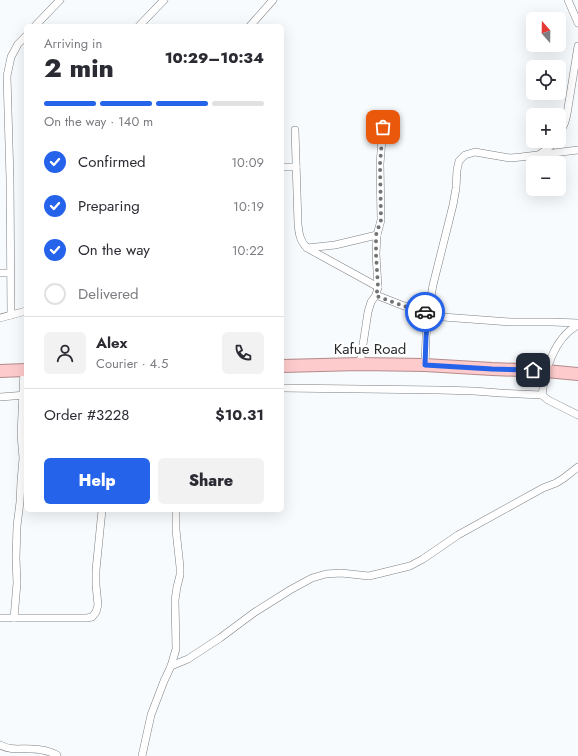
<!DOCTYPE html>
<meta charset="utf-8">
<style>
:root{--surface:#fff;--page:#f2f2f3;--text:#2b2b33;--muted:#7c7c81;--line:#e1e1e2;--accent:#2563eb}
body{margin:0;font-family:Jost,sans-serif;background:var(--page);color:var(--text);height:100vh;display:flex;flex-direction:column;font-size:15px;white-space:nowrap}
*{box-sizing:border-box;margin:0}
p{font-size:13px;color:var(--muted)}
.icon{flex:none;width:22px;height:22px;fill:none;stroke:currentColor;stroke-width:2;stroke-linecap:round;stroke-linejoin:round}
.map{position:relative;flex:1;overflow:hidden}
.drawer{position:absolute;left:24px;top:24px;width:260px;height:488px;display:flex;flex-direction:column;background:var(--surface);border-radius:6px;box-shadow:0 4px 16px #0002}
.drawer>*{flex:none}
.needle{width:26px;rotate:340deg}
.fabs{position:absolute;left:526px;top:12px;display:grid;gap:8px}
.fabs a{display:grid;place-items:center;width:40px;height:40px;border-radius:6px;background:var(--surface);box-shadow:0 4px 16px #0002;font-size:20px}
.pin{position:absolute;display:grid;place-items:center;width:34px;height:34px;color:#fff;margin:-17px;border-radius:8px;box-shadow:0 2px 6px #0006}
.courier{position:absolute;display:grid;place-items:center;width:40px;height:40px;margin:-20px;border:3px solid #2563eb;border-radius:50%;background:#fff;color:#222;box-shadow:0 1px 5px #0007}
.head em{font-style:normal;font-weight:800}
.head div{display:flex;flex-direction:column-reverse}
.head{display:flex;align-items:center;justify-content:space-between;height:68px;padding:0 20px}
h1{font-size:26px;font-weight:800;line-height:30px}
.bar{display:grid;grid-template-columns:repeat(4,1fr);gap:6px 4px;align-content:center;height:48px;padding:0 20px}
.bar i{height:5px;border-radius:3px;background:var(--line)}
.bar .current{background:var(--accent)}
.bar p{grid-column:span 4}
.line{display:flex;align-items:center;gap:10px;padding:0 20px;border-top:1px solid var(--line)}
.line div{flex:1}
.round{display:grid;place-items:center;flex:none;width:42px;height:42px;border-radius:6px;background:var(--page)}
ol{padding:0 20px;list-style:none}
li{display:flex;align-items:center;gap:12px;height:44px}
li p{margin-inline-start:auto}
li .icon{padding:4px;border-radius:50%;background:var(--accent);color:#fff;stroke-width:4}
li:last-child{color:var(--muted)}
li i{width:22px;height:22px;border:2px solid var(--line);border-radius:50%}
.action{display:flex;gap:8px;margin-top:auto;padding:8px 20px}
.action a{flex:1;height:46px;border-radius:6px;background:var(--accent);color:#fff;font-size:16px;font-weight:800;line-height:46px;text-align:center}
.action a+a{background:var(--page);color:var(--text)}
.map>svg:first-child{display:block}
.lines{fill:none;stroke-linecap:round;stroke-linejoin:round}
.minor-casing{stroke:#7d7f82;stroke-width:8}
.trunk-casing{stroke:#b38b8c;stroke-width:14}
.minor{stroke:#fff;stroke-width:7}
.trunk{stroke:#fecbcc;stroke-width:12}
.done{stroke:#717475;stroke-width:4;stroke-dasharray:0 7.2}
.route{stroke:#2563eb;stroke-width:5}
.labels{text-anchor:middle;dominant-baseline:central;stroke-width:4;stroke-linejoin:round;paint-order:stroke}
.street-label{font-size:15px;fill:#292b2c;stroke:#fff}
</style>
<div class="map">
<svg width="578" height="756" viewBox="0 0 578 756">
<rect width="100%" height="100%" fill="#f8fbfd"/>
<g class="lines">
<g class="minor-casing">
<g id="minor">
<path d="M 568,0 L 578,23"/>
<path d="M 35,26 L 60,0"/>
<path d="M 139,26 L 164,0"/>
<path d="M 250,26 L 273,0"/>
<path d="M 295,130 L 298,224 C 299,234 300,241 307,248 L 335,245 L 377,235"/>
<path d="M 559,135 L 565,122 L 567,114 L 578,46"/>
<path d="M 539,155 L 553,144 L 555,141"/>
<path d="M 282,167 L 296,167"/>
<path d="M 307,248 L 378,287"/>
<path d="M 0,273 L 10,273"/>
<path d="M 376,295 L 404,306 L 418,309 L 435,316 L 443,317 L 511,322 L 552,322 L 578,323"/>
<path d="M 11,315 L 10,179 L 7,76 L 11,57 L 18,44 L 26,36"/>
<path d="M 0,318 L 26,311"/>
<path d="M 578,325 C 554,338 545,370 542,395 L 548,400 L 578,415"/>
<path d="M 360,364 L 368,312 L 371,302 L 376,295 L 378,287 L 376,254 L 377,235 L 381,220 L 380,164 L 383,127"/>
<path d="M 425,365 L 426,337 L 428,313 L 433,285 L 453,205 L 456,188 L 457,170 L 459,161 L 465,155 L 475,152 L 510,158 L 521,157 L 578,150"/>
<path d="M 282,388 L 439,390 L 474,391 L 500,393 L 542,395"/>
<path d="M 0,397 L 26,395"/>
<path d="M 0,618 L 87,618 L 92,617 L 96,612 L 98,605 L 96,585 L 96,570 L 102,510"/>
<path d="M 14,618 L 17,583 L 16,558 L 17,526 L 20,502 L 21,481 L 23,458 L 21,435 L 24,370"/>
<path d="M 171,666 L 176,649 L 175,600 L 177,587 L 180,575 L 180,567 L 176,530 L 176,510"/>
<path d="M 0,745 C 12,751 20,748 32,749 C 41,749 49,751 57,755"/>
<path d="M 142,756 L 151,715 L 164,681 L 171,666 L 188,659 L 220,638 L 255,612 L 290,590 L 312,578 L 326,574 L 341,573 L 369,576 L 410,566 L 423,559 L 458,535 L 543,488 L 556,483 L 564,478 L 578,467"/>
</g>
</g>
<g class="trunk-casing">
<g id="trunk">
<path d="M 282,366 L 360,364 L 425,365 L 492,369 L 546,371 L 578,374"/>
<path d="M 0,371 L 26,370"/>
</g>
</g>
<use href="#minor" class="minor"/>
<use href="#trunk" class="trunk"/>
</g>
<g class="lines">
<path class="done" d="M 383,127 L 380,164 L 381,220 L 376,235 L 376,254 L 378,287 L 376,296 L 404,306 L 425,312"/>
<path class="route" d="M 425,312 L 428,313 L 426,337 L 425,365 L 492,369 L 533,370"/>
</g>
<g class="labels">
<g class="street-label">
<text x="370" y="349">Kafue Road</text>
</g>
</g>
</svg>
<div class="fabs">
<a><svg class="needle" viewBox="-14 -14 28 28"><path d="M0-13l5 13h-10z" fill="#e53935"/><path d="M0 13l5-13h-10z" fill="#7c7c81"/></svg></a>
<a><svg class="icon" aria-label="locate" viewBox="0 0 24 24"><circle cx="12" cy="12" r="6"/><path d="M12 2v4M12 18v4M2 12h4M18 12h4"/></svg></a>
<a>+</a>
<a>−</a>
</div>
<div class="pin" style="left:383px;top:127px;background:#ea580c"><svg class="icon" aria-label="bag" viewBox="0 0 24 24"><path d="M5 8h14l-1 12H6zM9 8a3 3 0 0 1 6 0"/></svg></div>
<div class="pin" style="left:533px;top:370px;background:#1f2937"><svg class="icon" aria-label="home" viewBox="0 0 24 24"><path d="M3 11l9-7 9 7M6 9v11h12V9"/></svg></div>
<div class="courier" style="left:425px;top:312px"><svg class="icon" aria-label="car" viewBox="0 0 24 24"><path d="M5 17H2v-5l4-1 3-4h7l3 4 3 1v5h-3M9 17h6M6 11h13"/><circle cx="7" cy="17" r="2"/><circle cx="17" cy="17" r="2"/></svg></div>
<section class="drawer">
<div class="head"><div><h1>2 min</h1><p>Arriving in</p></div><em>10:29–10:34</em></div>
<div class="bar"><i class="current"></i><i class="current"></i><i class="current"></i><i></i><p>On the way · 140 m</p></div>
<ol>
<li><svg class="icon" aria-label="check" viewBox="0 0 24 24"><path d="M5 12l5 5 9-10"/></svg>Confirmed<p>10:09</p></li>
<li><svg class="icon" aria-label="check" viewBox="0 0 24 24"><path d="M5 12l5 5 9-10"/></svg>Preparing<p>10:19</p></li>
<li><svg class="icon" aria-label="check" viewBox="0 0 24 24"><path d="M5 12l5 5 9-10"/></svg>On the way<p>10:22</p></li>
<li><i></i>Delivered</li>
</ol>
<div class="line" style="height:72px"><a class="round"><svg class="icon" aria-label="person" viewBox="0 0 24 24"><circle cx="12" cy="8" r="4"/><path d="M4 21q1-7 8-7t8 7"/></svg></a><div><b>Alex</b><p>Courier · 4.5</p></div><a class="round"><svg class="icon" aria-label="phone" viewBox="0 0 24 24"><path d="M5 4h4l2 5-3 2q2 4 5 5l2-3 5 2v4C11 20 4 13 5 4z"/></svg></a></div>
<div class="line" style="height:52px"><div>Order #3228</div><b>$10.31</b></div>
<div class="action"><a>Help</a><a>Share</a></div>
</section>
</div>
